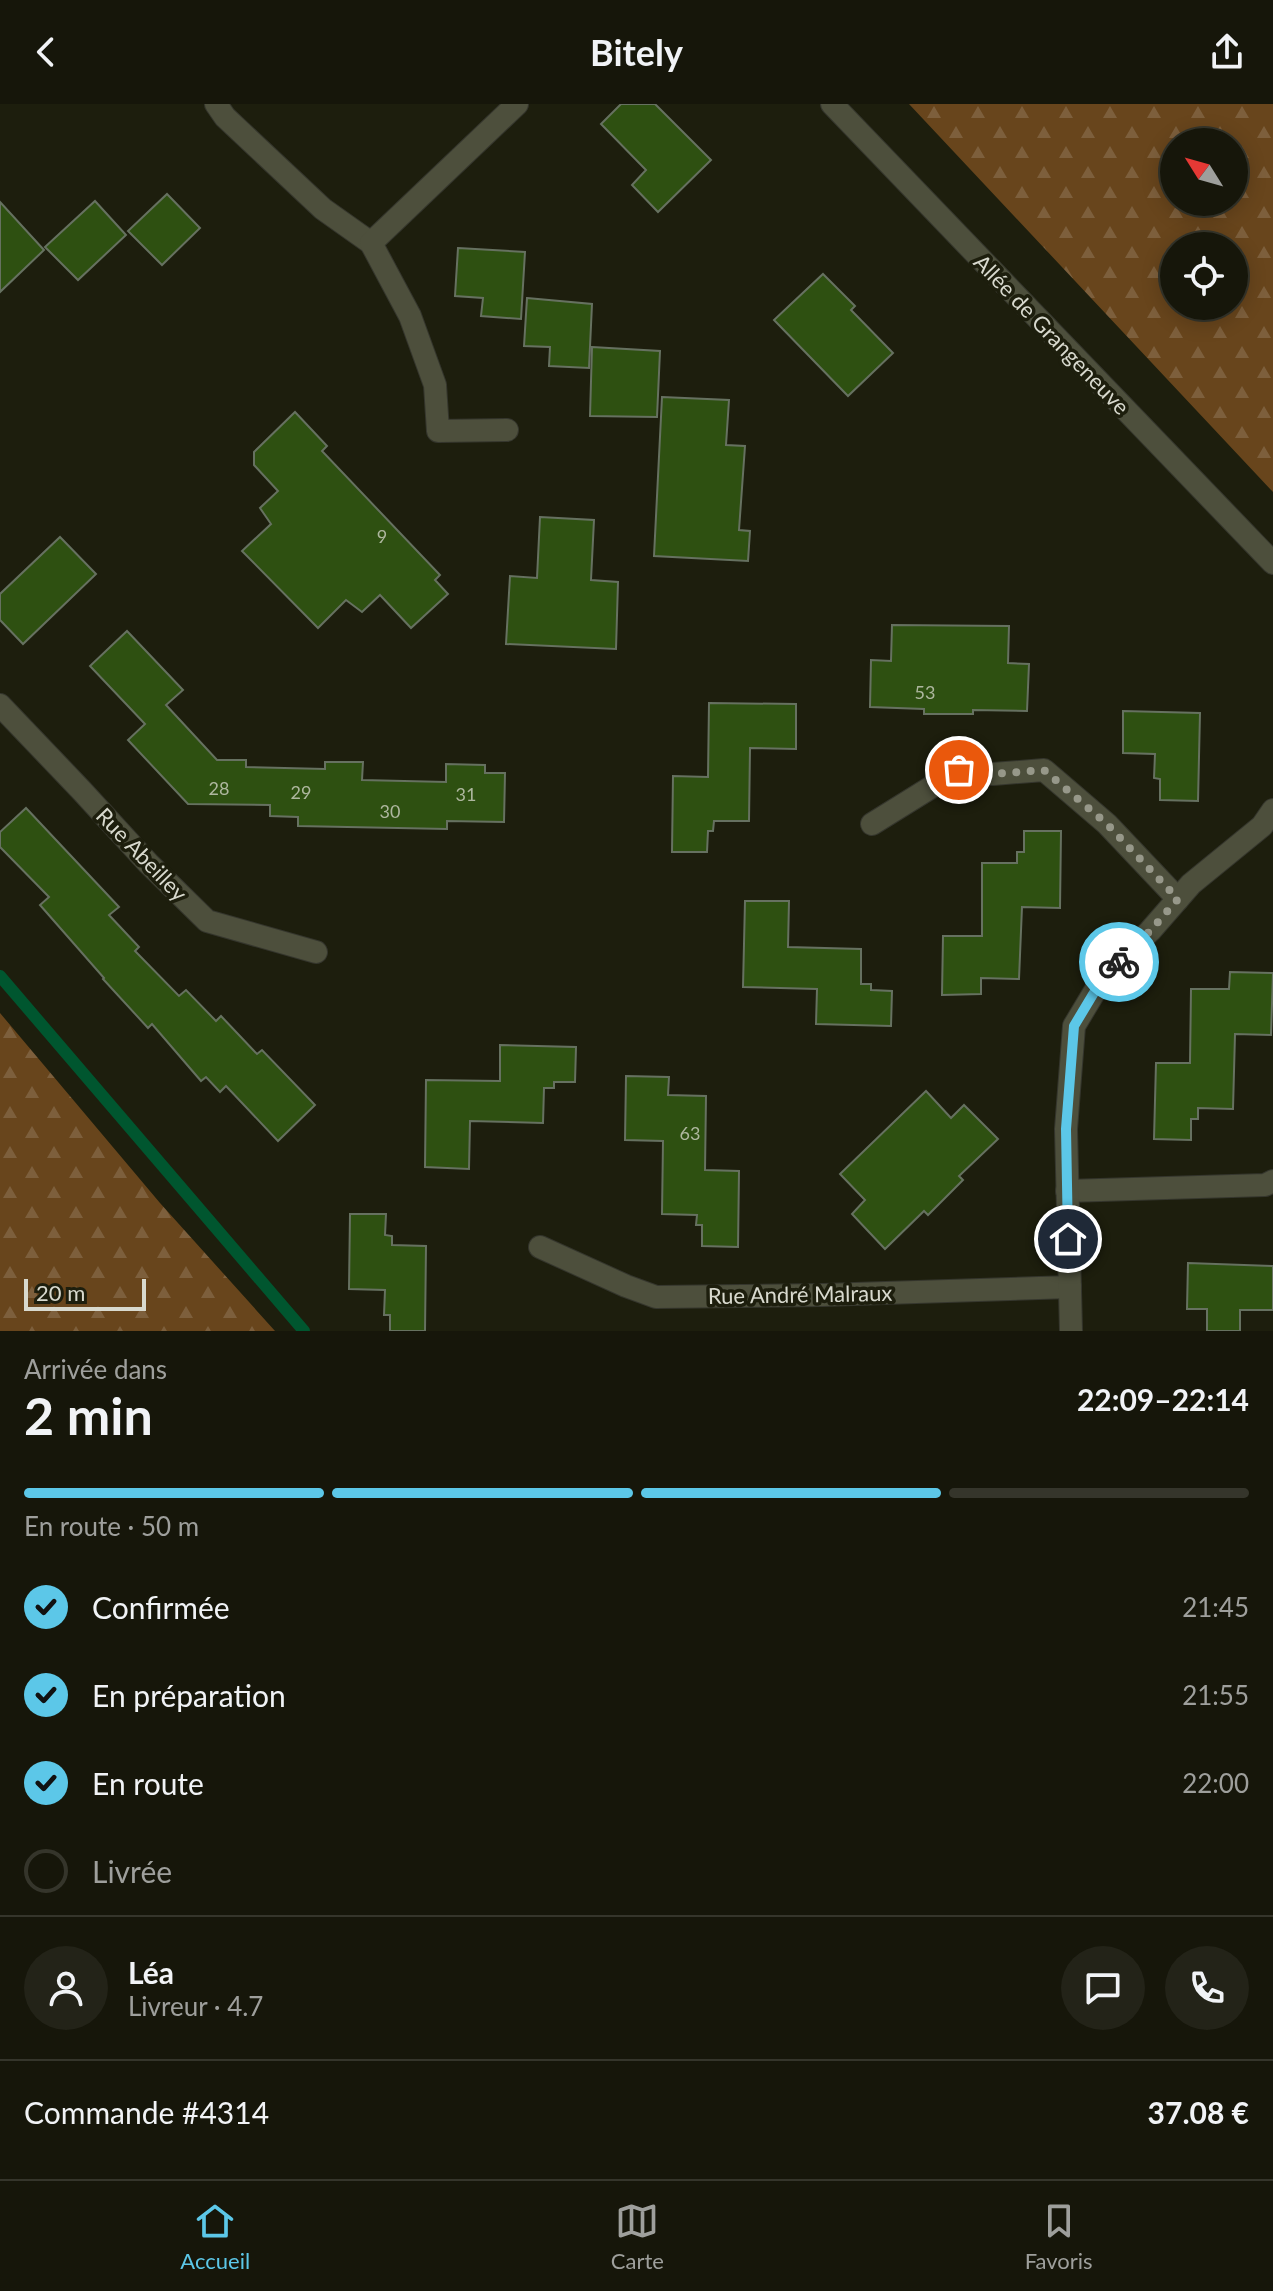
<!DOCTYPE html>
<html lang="fr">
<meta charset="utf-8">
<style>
:root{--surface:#16160a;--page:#232318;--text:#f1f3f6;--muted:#9e9f9c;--line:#35352b;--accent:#5cc7e8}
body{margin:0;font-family:Lato,sans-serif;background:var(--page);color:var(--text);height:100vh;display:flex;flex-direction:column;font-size:30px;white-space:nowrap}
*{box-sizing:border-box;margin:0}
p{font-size:26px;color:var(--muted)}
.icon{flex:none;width:44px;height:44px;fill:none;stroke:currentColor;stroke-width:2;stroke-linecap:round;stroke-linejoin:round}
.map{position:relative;height:1227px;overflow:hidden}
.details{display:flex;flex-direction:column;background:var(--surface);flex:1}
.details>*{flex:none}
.needle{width:52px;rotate:307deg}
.buttons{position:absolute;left:1160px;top:24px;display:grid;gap:16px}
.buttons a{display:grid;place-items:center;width:88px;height:88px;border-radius:50%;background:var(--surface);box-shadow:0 4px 20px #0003,0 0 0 2px var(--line);font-size:40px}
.scale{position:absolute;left:24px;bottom:20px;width:122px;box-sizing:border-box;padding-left:8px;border:4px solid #d8d9ce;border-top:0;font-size:22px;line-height:28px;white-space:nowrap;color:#d8d9ce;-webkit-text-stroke:6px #1d1e0d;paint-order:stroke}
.pin{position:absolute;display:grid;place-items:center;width:68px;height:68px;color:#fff;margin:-34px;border:4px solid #fff;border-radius:50%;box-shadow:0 2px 8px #0007}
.courier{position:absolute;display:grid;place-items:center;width:80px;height:80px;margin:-40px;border:6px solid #5cc7e8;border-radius:50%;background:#fff;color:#222;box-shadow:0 2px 10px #0007}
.overview em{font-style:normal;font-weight:700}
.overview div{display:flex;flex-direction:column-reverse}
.overview{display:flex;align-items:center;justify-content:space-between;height:136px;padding:0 24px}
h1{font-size:52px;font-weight:700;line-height:60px}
.bar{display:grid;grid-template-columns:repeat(4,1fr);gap:12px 8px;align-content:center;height:96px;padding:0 24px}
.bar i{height:10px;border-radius:6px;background:var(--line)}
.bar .selected{background:var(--accent)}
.bar p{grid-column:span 4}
.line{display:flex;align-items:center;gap:20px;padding:0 24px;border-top:2px solid var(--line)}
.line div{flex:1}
.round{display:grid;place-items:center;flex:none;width:84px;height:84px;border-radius:42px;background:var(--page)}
ol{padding:0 24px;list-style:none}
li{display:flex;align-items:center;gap:24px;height:88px}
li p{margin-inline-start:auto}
li .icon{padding:8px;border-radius:50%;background:var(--accent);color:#111;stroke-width:4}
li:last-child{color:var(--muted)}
li i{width:44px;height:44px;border:4px solid var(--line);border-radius:50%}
header{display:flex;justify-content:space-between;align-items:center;height:104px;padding:0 24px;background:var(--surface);font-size:36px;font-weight:700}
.dock{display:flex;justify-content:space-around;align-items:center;height:112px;border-top:2px solid var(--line);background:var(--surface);font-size:22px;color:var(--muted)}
.dock a{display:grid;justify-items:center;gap:4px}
.dock .selected{color:var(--accent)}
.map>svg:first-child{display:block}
.forest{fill:url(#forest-firs);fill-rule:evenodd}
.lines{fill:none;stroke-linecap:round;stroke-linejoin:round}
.stream{stroke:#00562f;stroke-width:12}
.building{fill:#2e5011;stroke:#667160;stroke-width:2}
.minor-casing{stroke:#35362d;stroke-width:24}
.minor{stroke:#4d4f3c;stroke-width:22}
.done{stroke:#97988a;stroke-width:8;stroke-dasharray:0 14.4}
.route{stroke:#5cc7e8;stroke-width:10}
.labels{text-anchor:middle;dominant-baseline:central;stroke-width:7;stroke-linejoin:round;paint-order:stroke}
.number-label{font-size:18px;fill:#aeb79f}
.street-label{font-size:22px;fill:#d8d9ce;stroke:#1d1e0d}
</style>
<header><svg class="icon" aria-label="back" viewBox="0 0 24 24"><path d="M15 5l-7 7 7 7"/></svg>Bitely<svg class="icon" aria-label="share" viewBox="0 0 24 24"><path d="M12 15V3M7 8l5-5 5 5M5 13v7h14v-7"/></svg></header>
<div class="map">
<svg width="1273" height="1227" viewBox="0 0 1273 1227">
<defs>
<pattern id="forest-firs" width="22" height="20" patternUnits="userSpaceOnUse" patternTransform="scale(2)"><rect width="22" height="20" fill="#68451c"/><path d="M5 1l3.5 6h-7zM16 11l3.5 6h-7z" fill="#7d5f3c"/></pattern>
</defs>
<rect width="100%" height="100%" fill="#1d1e0d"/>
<g class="forest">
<path d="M 909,0 L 1273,0 L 1273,388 ZM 1174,38 L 1234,38 L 1234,98 L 1174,98 ZM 1174,142 L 1234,142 L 1234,202 L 1174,202 Z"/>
<path d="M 0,909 L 160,1099 L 275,1227 L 0,1227 Z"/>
</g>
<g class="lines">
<path class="stream" d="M 0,872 L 304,1227"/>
</g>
<g class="building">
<path d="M 621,0 L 655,0 L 711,56 L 658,108 L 632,81 L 646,66 L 601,20 Z"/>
<path d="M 167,90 L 200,124 L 162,161 L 128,127 Z"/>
<path d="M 95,97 L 126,131 L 78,176 L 45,143 Z"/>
<path d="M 0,98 L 44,146 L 0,188 Z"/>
<path d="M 458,144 L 525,148 L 521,215 L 481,212 L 483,194 L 455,192 Z"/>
<path d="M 823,170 L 855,202 L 851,206 L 893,249 L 848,292 L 774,216 Z"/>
<path d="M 527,194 L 592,200 L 589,264 L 549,262 L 550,243 L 524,242 Z"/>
<path d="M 592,243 L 660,247 L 657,313 L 590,312 Z"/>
<path d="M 662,293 L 729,296 L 726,341 L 745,342 L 739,426 L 750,427 L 748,457 L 654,452 Z"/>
<path d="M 295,308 L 327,342 L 322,347 L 440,471 L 435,476 L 448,490 L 411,524 L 380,491 L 362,508 L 346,496 L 318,524 L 242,447 L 271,420 L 260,404 L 278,387 L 254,361 L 254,348 Z"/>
<path d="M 540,413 L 594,416 L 591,476 L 618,478 L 616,545 L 506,540 L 510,472 L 537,474 Z"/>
<path d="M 60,433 L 96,470 L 23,540 L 0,516 L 0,490 Z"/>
<path d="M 892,521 L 1009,522 L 1008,559 L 1029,560 L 1027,607 L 973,606 L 973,610 L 924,610 L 924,605 L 870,603 L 871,556 L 891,557 Z"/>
<path d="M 127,527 L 183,586 L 166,601 L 217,656 L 246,656 L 246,663 L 325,665 L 325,658 L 363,658 L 362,676 L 446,678 L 446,660 L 485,661 L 485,669 L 505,669 L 504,718 L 447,717 L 447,725 L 298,722 L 298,713 L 270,712 L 270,701 L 188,700 L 128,636 L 145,620 L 90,562 Z"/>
<path d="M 709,599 L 796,600 L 796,645 L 750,644 L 749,717 L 714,717 L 713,727 L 708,727 L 707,748 L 672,748 L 673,672 L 708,673 Z"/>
<path d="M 1123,607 L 1200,609 L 1198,697 L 1160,696 L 1160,675 L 1154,674 L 1155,650 L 1123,649 Z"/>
<path d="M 26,704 L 119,803 L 109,811 L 139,843 L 135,847 L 179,892 L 186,886 L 216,917 L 221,912 L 257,950 L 262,946 L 315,1001 L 278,1037 L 226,982 L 220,988 L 206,973 L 201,977 L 152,920 L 148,924 L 103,875 L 104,874 L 40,801 L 49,793 L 0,743 L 0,728 Z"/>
<path d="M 1024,727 L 1061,727 L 1060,804 L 1022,803 L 1019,875 L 981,874 L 981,890 L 942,891 L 943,832 L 982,832 L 982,759 L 1017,759 L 1017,748 L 1024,748 Z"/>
<path d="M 745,797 L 789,797 L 788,843 L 861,845 L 861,880 L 871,880 L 871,886 L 892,887 L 891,922 L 816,920 L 817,885 L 743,883 Z"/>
<path d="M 1230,868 L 1273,869 L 1271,931 L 1235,930 L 1233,1005 L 1198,1004 L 1198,1015 L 1191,1015 L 1191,1036 L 1154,1035 L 1156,959 L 1190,959 L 1191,885 L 1229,885 Z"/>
<path d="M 500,941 L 576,943 L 575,978 L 554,978 L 554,984 L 544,984 L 543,1019 L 470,1017 L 469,1065 L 425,1063 L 426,976 L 500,977 Z"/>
<path d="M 626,972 L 669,973 L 668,991 L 706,992 L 705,1066 L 739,1067 L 738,1143 L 702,1142 L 702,1121 L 696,1121 L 697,1111 L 662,1110 L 663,1037 L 625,1036 Z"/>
<path d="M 926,987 L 951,1014 L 964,1001 L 998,1035 L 959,1072 L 963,1076 L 928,1111 L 924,1107 L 885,1145 L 852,1110 L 865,1096 L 840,1070 Z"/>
<path d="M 350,1110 L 386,1110 L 385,1131 L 392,1132 L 392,1141 L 426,1142 L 425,1227 L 390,1227 L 390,1211 L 384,1211 L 385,1186 L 349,1185 Z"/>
<path d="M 1188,1159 L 1273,1162 L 1273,1206 L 1240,1206 L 1240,1227 L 1207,1227 L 1207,1205 L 1187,1205 Z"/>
</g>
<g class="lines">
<g class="minor-casing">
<g id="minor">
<path d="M 216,0 L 225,13 L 323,105 L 371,139"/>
<path d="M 832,0 L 1273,459"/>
<path d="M 507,326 L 438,327 L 435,281 L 410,212 L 371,139 L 517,0"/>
<path d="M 0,601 L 82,687 L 148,759 L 207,817 L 316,848"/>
<path d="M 872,720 L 959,666 L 993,670 L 1044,666 L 1107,720 L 1178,795"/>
<path d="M 1067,1087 L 1265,1081 L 1273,1077"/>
<path d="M 540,1143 L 626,1182 L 656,1193 L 823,1191 L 1070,1183"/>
<path d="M 1071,1227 L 1066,1025 L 1074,922 L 1104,872 L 1150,827 L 1191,780 L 1262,722 L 1273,706"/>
</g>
</g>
<use href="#minor" class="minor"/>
</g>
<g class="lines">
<path class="done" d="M 959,666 L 993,670 L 1044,666 L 1107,720 L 1178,795 L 1150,827 L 1119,858"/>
<path class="route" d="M 1068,1135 L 1066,1025 L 1074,922 L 1104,872 L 1119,858"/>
</g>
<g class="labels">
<g class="number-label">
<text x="382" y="432">9</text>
<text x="925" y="588">53</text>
<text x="219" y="684">28</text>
<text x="301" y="688">29</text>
<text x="466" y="690">31</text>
<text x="390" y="707">30</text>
<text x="690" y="1029">63</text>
</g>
<g class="street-label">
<text transform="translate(1052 230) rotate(46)">Allée de Grangeneuve</text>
<text transform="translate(142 750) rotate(46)">Rue Abeilley</text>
<text transform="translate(800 1190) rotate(-1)">Rue André Malraux</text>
</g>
</g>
</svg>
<div class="buttons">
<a><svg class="needle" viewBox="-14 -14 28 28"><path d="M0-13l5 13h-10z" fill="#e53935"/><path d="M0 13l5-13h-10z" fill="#9e9f9c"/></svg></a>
<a><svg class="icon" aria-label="locate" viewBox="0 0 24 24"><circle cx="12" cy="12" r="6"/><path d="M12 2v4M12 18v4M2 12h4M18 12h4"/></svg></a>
</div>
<div class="scale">20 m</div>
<div class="pin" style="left:959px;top:666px;background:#ea580c"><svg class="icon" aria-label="bag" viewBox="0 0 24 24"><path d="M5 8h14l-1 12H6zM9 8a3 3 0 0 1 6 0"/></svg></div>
<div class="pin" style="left:1068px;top:1135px;background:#1f2937"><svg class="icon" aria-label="home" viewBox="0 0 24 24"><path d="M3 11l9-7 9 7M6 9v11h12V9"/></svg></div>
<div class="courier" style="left:1119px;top:858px"><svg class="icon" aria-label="bike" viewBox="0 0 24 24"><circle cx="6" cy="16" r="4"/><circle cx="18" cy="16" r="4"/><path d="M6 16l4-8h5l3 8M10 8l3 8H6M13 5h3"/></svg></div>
</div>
<section class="details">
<div class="overview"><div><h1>2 min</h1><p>Arrivée dans</p></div><em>22:09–22:14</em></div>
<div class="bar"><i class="selected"></i><i class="selected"></i><i class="selected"></i><i></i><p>En route · 50 m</p></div>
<ol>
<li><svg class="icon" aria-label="check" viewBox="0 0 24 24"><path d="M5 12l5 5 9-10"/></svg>Confirmée<p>21:45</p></li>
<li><svg class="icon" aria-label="check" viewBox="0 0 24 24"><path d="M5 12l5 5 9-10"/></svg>En préparation<p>21:55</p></li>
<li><svg class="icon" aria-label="check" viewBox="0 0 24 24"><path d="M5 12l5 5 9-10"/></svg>En route<p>22:00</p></li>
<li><i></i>Livrée</li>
</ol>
<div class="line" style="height:144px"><a class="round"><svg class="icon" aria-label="person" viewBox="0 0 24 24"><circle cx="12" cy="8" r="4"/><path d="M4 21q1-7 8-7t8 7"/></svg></a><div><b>Léa</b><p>Livreur · 4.7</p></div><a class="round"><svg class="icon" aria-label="chat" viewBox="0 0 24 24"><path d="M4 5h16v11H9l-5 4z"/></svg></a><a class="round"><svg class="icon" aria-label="phone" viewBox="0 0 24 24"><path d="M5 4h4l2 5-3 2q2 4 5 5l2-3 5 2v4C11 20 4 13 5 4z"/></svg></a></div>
<div class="line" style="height:104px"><div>Commande #4314</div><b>37.08 €</b></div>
</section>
<nav class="dock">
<a class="selected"><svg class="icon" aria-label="home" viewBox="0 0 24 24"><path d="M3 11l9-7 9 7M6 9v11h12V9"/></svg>Accueil</a>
<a><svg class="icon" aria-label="map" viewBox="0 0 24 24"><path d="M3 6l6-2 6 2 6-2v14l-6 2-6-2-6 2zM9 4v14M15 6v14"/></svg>Carte</a>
<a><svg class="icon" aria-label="saved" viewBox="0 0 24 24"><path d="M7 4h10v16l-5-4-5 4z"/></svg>Favoris</a>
</nav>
